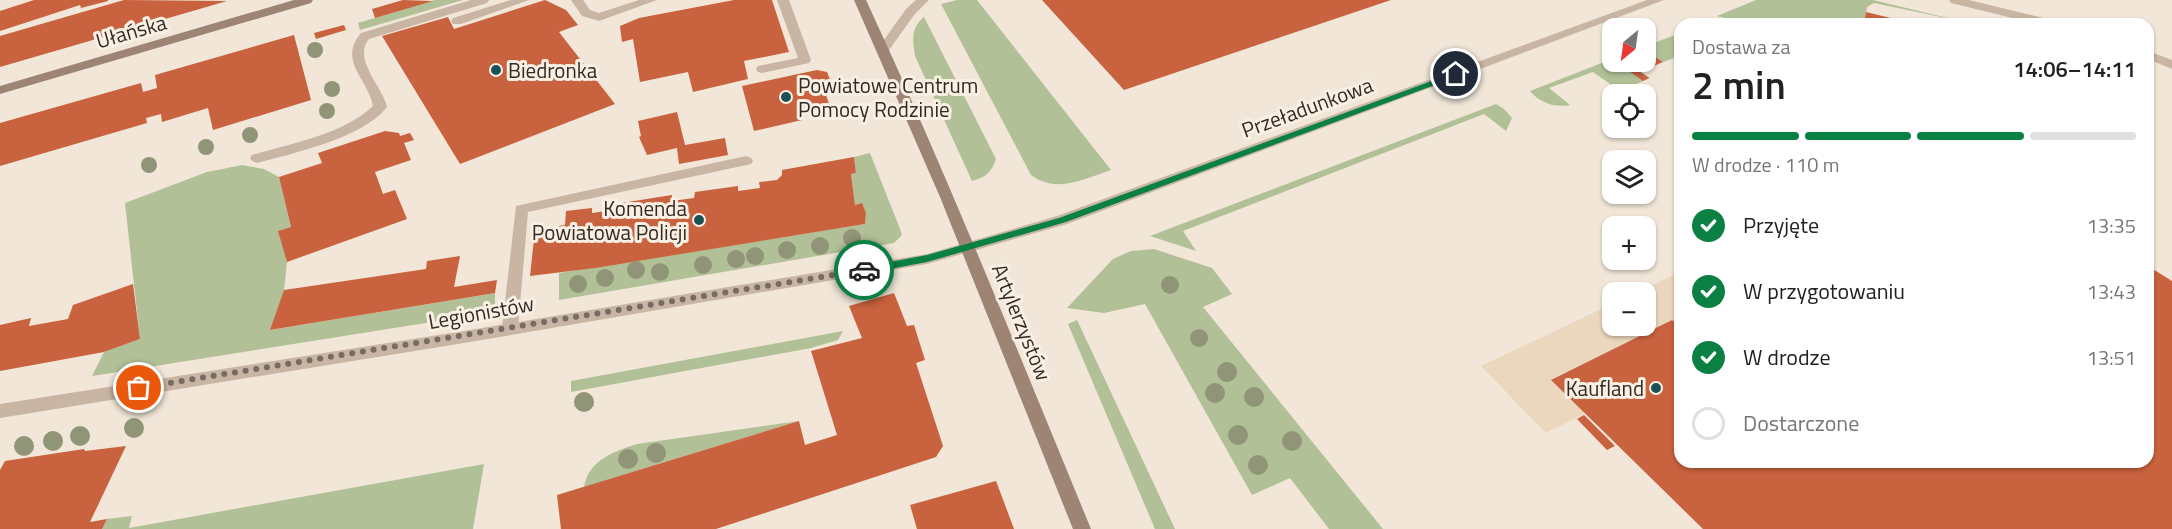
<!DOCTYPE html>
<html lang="pl">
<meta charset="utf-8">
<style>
:root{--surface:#fff;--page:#f2f2f2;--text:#222;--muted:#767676;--line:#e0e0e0;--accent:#0b8043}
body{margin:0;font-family:"Titillium Web",sans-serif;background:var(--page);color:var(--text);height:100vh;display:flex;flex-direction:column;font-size:22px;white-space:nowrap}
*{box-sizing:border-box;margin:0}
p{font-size:20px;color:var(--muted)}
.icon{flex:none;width:33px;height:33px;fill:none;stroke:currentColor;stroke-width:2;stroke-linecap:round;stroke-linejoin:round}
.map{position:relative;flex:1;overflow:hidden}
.sheet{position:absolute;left:1674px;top:18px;width:480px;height:450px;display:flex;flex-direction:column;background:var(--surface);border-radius:18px;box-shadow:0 2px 4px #0004}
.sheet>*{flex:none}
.needle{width:39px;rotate:209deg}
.fabs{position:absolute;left:1602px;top:18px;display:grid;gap:12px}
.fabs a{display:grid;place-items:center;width:54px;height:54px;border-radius:12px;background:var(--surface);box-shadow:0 2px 4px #0004;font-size:30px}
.pin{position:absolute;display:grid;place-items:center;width:51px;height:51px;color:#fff;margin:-26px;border:3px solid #fff;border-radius:50%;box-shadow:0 2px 6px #0007}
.courier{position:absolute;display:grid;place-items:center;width:60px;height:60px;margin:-30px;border:4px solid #0b8043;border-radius:50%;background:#fff;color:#222;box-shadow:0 2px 8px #0007}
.overview em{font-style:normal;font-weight:600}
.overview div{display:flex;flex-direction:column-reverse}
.overview{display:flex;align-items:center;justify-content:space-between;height:102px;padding:0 18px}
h1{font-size:39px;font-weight:600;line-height:45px}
.bar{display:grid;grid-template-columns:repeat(4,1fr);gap:9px 6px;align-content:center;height:72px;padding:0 18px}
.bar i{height:8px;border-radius:4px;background:var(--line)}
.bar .on{background:var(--accent)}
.bar p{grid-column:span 4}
ol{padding:0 18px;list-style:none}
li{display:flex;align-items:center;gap:18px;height:66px}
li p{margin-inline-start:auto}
li .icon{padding:6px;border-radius:50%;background:var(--accent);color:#fff;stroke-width:4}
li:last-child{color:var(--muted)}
li i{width:33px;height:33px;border:3px solid var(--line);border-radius:50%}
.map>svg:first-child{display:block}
.green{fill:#b2c097}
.plaza{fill:#ead7be}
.building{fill:#c9623e}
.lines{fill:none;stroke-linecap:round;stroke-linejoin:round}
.lane{fill:#c9b5a3;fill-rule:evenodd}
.street{fill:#c9b5a3;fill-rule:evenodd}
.secondary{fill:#9d8475;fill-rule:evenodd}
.tree{fill:#919577}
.route{fill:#0b8043}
.done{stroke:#766c63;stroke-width:6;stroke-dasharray:0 10.8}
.poi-dot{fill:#1a5156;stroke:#f9f0e3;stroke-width:2}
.labels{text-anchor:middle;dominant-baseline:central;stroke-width:6;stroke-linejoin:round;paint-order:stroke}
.street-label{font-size:21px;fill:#342a25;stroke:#f9f0e3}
.poi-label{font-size:21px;fill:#342a25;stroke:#f9f0e3;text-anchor:start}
</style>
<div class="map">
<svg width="2172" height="529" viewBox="0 0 2172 529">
<rect width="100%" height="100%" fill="#f1e6d7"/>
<g class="green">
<path d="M 435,0 L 463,0 L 360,30 L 358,23 Z"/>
<path d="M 957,0 L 977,0 L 1111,170 C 1084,179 1056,194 1031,175 L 941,4 Z"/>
<path d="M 1756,0 L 1873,0 L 1960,21 L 1874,3 L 1867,7 L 1864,24 L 1749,24 L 1717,16 Z"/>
<path d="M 924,17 L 996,159 C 991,173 986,177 972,181 L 915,56 C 913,41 910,28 924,17 Z"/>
<path d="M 1680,33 L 1680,56 L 1663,62 L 1651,54 L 1646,56 L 1646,46 Z"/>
<path d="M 1612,59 L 1612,62 L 1631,62 L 1629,63 L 1650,78 L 1620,91 L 1593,72 L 1549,88 L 1570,105 C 1555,108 1540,103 1530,91 Z"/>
<path d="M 1496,104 L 1504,109 L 1512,118 L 1506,131 L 1484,114 L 1183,231 L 1196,251 L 1150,236 Z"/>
<path d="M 870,153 L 900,229 L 902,235 L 894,243 L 559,300 L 559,273 L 865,224 L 866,213 L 862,204 L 855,205 L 851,174 L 856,173 L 854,157 Z"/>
<path d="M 242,165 L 264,169 L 279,177 L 291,227 L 279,231 L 287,262 L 284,290 L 271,330 L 495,293 L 495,312 L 92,376 L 104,352 L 140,339 L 125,203 L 207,172 Z"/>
<path d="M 1154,249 L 1212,268 L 1232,294 L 1203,307 L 1383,529 L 1329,529 L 1290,478 L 1252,495 L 1145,304 L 1104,313 L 1067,308 L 1113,259 L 1131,251 Z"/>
<path d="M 1077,320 L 1175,529 L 1155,529 L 1068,324 Z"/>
<path d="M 843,331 L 838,340 L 811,348 L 571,392 L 571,381 Z"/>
<path d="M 799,421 L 584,487 C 588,460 615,451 637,444 Z"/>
<path d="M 484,464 L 473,529 L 102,529 L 107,519 L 132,516 L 129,528 Z"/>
</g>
<path class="plaza" d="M 1680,272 L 1680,327 L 1672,320 L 1552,380 L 1586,413 L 1546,433 L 1481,366 L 1612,304 L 1612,326 L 1646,326 L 1646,292 L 1638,292 Z"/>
<g class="building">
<path d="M 34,0 L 108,0 L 108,1 L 81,8 L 80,5 L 0,31 L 0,11 Z"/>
<path d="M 124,0 L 227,1 L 0,67 L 0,36 Z"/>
<path d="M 403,0 L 433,1 L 375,18 L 372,9 Z"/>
<path d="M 545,0 L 566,10 L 578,25 L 559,32 L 615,104 L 460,164 L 382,36 L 448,17 L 454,29 Z"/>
<path d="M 734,0 L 772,0 L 789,52 L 744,61 L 748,79 L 693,92 L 688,72 L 640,82 L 633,39 L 622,42 L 620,26 L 639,18 Z"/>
<path d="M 1042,0 L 1391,0 L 1124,90 Z"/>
<path d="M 1866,12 L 1911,23 L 1911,24 L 1864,24 Z"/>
<path d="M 344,25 L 346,30 L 316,39 L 314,33 Z"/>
<path d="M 294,35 L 311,100 L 213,130 L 208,108 L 162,122 L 161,114 L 146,118 L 147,123 L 0,166 L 0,123 L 141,83 L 143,92 L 157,88 L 155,75 Z"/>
<path d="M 1651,54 L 1663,62 L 1640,72 L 1649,78 L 1643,81 L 1619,64 L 1646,62 L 1646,56 Z"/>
<path d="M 817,70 L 827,72 L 831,82 L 823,86 L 830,107 L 800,114 L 802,120 L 754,131 L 742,86 Z"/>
<path d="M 677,112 L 685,145 L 725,138 L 728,155 L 679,164 L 677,148 L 647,155 L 639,137 L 641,136 L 638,121 Z"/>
<path d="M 385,131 L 399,133 L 400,136 L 410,133 L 414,140 L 404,143 L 411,160 L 375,172 L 383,194 L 395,190 L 407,219 L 287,262 L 278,231 L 291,227 L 279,177 L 322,163 L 318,153 Z"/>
<path d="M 854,157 L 856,173 L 851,174 L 855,205 L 862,203 L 866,213 L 865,224 L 595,268 L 530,276 L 535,230 L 565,225 L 566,211 L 592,208 L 592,213 L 614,210 L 615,204 L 672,195 L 672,201 L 694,198 L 695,192 L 738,186 L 738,191 L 760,188 L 759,182 L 777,180 L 782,175 L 782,170 Z"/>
<path d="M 460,256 L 454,287 L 497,280 L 495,293 L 270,330 L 284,290 L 426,269 L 427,261 Z"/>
<path d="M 2148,266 L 2172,281 L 2172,529 L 1703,529 L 1551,380 L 1672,320 L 1680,327 L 1680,462 L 2148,462 Z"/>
<path d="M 133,284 L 140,339 L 104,352 L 0,371 L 0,325 L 31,318 L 29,326 L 68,319 L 73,305 Z"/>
<path d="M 894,293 L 907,326 L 914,325 L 925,360 L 916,363 L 943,446 L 936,457 L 716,529 L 561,529 L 557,495 L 799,421 L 805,445 L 837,435 L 811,351 L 862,338 L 849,306 Z"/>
<path d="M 1584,415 L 1615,446 L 1607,450 L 1577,419 Z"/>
<path d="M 126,446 L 90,522 L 107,519 L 102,529 L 0,529 L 0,470 L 5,461 L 84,449 L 85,451 Z"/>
<path d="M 996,481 L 1014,529 L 917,529 L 910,505 Z"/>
</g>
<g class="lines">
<g class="lane">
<path d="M 471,0 L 489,0 L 487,3 L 369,39 C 352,59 383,87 387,107 C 363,138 294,153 257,163 L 252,161 L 250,158 L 252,155 C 292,143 342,135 373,106 C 369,80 337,61 361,33 Z"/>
<path d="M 511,0 L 529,0 L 461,24 L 453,24 L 451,21 L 453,18 Z"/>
<path d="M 571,0 L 583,0 L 590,10 L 599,13 L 639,0 L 657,0 L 599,21 L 582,16 Z"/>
<path d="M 777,0 L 789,0 L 811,60 L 809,63 L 762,73 L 758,72 L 756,69 L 758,66 L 798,58 Z"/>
<path d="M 916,0 L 929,0 L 914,15 L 887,53 L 879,53 L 877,50 L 879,47 L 906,9 Z"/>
<path d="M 746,156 L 751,158 L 753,161 L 751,164 L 528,212 L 518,328 L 516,332 L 504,332 L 502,328 L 516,206 Z"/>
</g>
<g class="street">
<path d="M 1647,0 L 1664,0 L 1067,224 L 927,264 L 464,343 L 0,418 L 0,404 L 464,331 L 927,254 L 1057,216 Z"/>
<path d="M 1949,0 L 1969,0 L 2056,21 L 2058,24 L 2037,24 L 1951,3 Z"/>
<path d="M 2148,51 L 2172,60 L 2172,69 L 2148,59 Z"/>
</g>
<g class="secondary">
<path d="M 294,0 L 313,0 L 311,3 L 0,94 L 0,86 Z"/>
<path d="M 854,0 L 866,0 C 947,174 1018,352 1091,529 L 1073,529 L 940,197 Z"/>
</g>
</g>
<g class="tree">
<circle cx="315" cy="50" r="8"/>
<circle cx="332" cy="89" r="8"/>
<circle cx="327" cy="111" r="8"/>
<circle cx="250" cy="135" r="8"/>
<circle cx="206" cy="147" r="8"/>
<circle cx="149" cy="165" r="8"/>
<circle cx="852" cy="238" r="9"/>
<circle cx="820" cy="246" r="9"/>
<circle cx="787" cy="250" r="9"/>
<circle cx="755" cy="256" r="9"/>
<circle cx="736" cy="259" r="9"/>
<circle cx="703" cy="265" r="9"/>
<circle cx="636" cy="270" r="9"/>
<circle cx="660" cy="272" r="9"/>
<circle cx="605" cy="278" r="9"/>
<circle cx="578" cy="284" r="9"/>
<circle cx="1170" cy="285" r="9"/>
<circle cx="1199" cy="338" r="9"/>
<circle cx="1227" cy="372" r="10"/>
<circle cx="1215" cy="393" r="10"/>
<circle cx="1254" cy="397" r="10"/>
<circle cx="584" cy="402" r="10"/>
<circle cx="134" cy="428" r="10"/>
<circle cx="1238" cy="435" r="10"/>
<circle cx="80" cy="436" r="10"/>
<circle cx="53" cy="441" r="10"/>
<circle cx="1292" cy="441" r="10"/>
<circle cx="24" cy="446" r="10"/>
<circle cx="656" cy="453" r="10"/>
<circle cx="628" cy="459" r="10"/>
<circle cx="1258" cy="465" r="10"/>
</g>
<path class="route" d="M 1456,72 L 1459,73 L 1459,76 L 1066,222 L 927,262 L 864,274 L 859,270 L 864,267 L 927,255 L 1059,218 Z"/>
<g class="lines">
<path class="done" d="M 139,388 L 864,270"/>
</g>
<g class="poi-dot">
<circle cx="496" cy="70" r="6"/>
<circle cx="786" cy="97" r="6"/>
<circle cx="699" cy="220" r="6"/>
<circle cx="1656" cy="388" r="6"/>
</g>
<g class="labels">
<g class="street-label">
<text transform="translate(131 31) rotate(-16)">Ułańska</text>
<text transform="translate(1307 107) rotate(-20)">Przeładunkowa</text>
<text transform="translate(481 312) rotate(-10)">Legionistów</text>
<text transform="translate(1022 322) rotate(68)">Artylerzystów</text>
</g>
<g class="poi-label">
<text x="508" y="70">Biedronka</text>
<text x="798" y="85">Powiatowe Centrum<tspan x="798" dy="24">Pomocy Rodzinie</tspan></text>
<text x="687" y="208" text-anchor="end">Komenda<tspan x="687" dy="24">Powiatowa Policji</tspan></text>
<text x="1644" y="388" text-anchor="end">Kaufland</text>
</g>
</g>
</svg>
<div class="fabs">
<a><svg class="needle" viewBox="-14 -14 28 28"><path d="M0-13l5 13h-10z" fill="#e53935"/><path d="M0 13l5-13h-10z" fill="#767676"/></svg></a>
<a><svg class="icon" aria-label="locate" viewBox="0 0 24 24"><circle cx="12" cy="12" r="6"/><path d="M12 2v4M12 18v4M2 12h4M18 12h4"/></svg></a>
<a><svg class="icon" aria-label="layers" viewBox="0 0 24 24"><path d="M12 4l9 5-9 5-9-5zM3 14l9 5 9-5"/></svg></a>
<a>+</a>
<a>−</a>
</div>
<div class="pin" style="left:139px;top:388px;background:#ea580c"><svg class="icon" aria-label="bag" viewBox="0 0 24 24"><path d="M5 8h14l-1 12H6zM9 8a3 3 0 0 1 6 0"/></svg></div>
<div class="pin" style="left:1456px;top:74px;background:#1f2937"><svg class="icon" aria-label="home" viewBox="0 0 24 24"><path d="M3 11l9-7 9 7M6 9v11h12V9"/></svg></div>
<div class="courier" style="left:864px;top:270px"><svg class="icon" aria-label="car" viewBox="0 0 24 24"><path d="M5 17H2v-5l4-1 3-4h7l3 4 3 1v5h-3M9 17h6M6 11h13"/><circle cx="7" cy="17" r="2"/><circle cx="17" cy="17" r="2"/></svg></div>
<section class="sheet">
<div class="overview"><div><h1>2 min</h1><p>Dostawa za</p></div><em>14:06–14:11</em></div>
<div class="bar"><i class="on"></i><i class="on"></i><i class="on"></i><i></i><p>W drodze · 110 m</p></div>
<ol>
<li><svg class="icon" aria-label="check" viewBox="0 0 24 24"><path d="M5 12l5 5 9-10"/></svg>Przyjęte<p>13:35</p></li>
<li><svg class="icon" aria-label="check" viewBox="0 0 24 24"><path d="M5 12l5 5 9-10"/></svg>W przygotowaniu<p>13:43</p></li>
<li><svg class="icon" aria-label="check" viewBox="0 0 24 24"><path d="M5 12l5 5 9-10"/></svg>W drodze<p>13:51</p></li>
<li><i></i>Dostarczone</li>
</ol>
</section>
</div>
